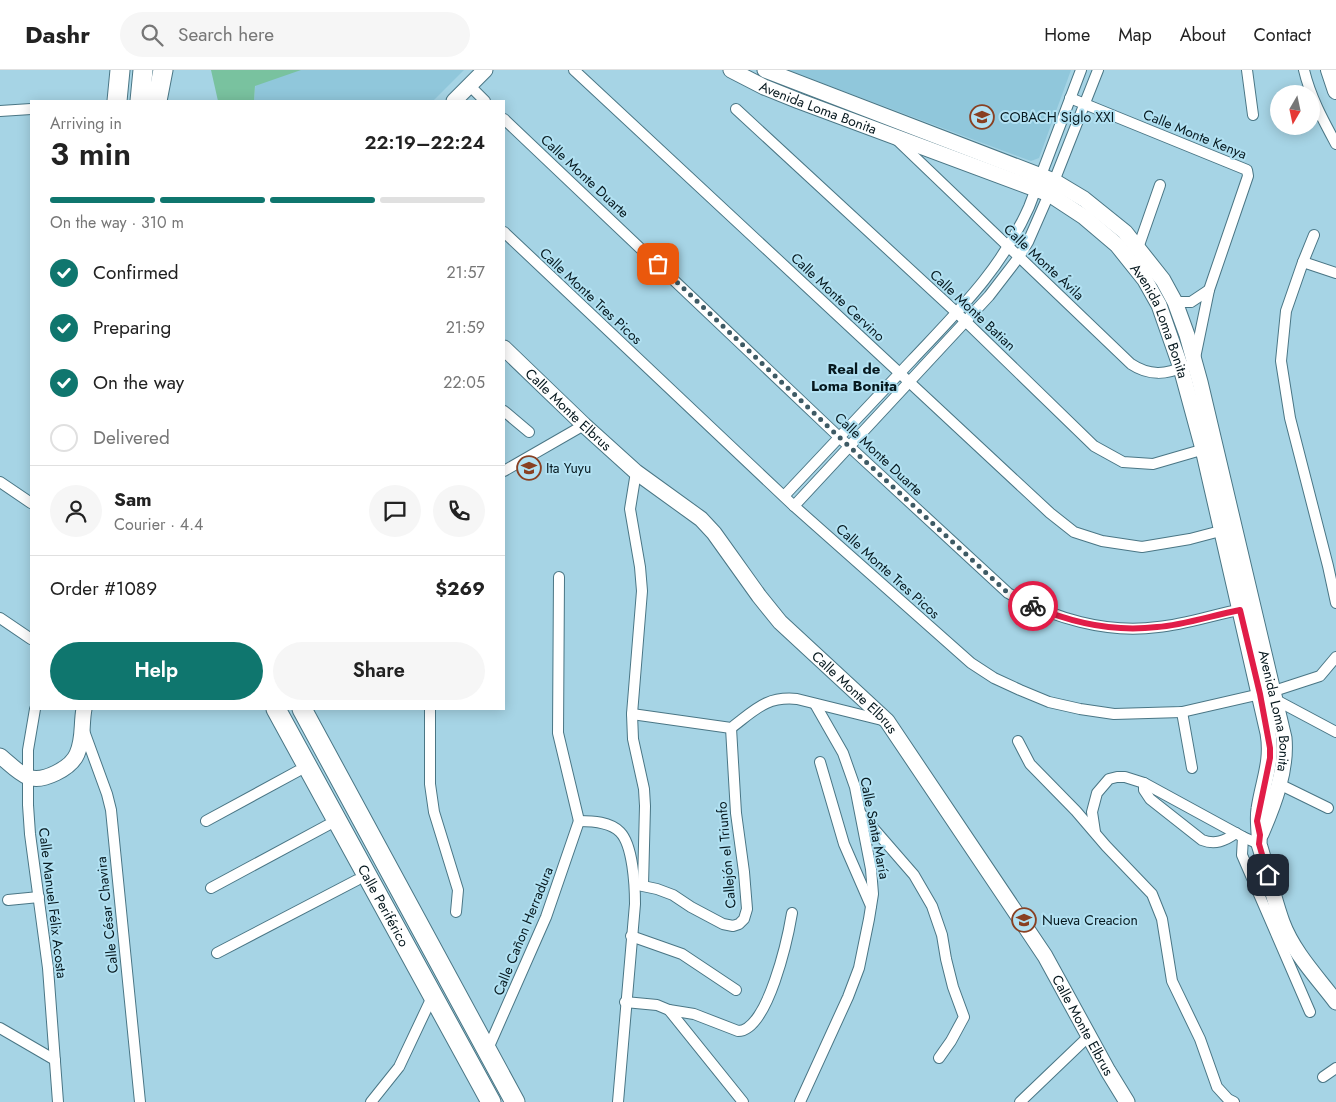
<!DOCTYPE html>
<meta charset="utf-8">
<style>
:root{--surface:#fff;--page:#f6f6f6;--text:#222;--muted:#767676;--line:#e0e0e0;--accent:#0f766e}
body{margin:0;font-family:Jost,sans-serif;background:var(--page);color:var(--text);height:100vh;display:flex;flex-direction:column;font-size:19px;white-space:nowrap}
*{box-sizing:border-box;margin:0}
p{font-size:16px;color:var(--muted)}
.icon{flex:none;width:28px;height:28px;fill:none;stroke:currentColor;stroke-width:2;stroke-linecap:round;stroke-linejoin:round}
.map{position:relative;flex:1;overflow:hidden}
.drawer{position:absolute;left:30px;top:30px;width:475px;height:610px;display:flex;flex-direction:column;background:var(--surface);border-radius:0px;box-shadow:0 2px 12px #0003}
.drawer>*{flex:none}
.needle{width:32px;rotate:189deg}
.fabs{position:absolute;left:1270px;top:15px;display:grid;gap:10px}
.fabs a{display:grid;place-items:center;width:50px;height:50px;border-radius:50%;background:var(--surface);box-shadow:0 2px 12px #0003;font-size:25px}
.pin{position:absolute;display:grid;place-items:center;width:42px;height:42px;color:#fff;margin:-21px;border-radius:10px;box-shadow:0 2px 8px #0006}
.courier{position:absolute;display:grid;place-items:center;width:50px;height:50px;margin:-25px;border:4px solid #e11d48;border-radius:50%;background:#fff;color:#222;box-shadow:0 1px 6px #0007}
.overview em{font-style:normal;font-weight:600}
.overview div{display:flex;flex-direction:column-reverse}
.overview{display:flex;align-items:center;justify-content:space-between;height:85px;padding:0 20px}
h1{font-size:32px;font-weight:600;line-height:38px}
.bar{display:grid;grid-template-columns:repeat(4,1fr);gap:8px 5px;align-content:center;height:60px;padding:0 20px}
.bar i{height:6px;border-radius:4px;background:var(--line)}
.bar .active{background:var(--accent)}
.bar p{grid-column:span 4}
.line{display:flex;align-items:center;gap:12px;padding:0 20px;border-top:1px solid var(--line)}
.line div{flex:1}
.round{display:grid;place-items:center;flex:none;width:52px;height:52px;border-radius:26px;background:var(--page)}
ol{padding:0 20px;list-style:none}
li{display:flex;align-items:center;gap:15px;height:55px}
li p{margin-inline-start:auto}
li .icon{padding:5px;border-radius:50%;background:var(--accent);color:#fff;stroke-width:4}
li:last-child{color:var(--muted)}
li i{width:28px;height:28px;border:2px solid var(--line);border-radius:50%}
.button{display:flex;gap:10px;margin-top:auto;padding:10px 20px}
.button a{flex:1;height:58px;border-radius:30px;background:var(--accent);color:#fff;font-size:20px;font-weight:600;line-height:58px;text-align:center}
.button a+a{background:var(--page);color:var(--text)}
header{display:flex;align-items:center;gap:30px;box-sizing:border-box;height:70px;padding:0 25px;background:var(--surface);border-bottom:1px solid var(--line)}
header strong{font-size:24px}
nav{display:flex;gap:28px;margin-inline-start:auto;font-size:18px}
.search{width:350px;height:45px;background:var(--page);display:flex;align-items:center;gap:12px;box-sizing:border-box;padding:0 18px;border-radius:28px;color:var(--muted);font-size:19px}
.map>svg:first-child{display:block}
.built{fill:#90c7db}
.green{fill:#79c29f}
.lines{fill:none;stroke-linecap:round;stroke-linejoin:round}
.street-casing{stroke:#4a7685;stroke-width:12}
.secondary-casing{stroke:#4a7685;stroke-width:17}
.primary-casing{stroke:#4a7685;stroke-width:18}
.highway-casing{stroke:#4a7685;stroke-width:21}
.street{stroke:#fff;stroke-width:10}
.secondary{stroke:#fff;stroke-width:15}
.primary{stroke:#fff;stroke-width:16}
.highway{stroke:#fff;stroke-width:19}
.done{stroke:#3e5a64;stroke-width:5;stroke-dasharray:0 9}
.route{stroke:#e11d48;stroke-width:6}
.labels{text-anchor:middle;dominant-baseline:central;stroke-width:4;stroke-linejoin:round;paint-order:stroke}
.street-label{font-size:14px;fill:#06181e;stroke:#b2e1f2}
.poi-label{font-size:14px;fill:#06181e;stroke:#b2e1f2;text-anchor:start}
.neighbourhood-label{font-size:15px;font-weight:bold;fill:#06181e;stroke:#b2e1f2}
</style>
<header>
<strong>Dashr</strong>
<div class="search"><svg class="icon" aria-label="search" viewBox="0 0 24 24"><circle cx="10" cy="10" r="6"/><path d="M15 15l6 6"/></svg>Search here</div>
<nav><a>Home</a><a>Map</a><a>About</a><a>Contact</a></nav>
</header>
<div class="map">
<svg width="1336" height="1032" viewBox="0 0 1336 1032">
<rect width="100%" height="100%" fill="#a6d4e5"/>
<g class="built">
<path d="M 278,0 L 464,0 L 433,31 L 254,31 L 256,8 Z"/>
<path d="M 787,0 L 1071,0 L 1039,88 L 1031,91 Z"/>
</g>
<path class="green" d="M 211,0 L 301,0 L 255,16 L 254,31 L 218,31 Z"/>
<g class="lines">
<g class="street-casing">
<g id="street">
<path d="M 574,0 L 1050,443 L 1074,462 L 1102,471 L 1142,477 L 1190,469 L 1228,459"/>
<path d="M 1247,0 L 1253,45"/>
<path d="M 1304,0 C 1310,26 1323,50 1336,74"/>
<path d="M 470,16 L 485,31"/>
<path d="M 1070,28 L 1247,100 L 1248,106 L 1209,220 L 1195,288"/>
<path d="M 736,39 L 957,243 L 1094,376 L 1123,392 L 1153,394 L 1208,378"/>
<path d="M 0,41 L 31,39"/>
<path d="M 504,49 L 839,367 L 1008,523 C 1053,548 1106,564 1158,557 C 1187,554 1215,544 1244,539"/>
<path d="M 896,69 L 1131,294 C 1149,306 1166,305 1185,296"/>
<path d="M 504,162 L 794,436 L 971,593 L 994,608 L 1020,620 L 1049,632 L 1080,639 L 1114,644 L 1182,642 L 1274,621 L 1320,606 L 1336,587"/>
<path d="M 1314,165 L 1303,192 L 1286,241 L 1281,291 L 1290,348 L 1328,496 L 1336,533"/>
<path d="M 1138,178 L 1160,115"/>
<path d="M 1303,192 L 1336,203"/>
<path d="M 1175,232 L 1191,232 L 1209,220"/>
<path d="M 504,341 L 529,362"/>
<path d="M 504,401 L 584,355"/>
<path d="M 636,402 L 630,439 L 640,497 L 642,521 L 632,644 L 633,669 L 644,719 L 645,736 L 643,815"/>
<path d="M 0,412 L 31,433"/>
<path d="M 784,426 C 826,381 869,336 912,290 C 958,241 1001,200 1029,137 L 1081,0"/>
<path d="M 794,436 L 989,226 L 1019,187 L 1028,172 L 1049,124 L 1098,0"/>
<path d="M 559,507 L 558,663 L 579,751"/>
<path d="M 0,548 L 31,569"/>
<path d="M 1276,630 L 1336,662"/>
<path d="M 35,639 L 28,680 L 28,735 L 30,764 L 48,898 L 58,1032"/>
<path d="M 430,639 L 430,714 L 434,742 L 458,820 L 456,842"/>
<path d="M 1182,642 L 1192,698"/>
<path d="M 632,644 L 731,658 C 755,640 766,626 797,629 L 886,651"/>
<path d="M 84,661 L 107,724 L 111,740 L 140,1032"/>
<path d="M 1018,671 L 1030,694 L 1076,741 L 1106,776 L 1152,824 L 1162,849 L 1172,911 L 1200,969 L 1217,1017 L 1228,1029 L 1234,1032"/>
<path d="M 820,692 L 844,774 L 871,836"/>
<path d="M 1144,713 L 1144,720 L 1150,729 L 1202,770 C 1215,775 1225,771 1236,763"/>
<path d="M 1279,714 L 1328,738"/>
<path d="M 861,744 L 914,805 L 932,836 L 942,865 L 946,889 L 953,917 L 964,947 L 951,971 L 939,988"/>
<path d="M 206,751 L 298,701"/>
<path d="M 579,751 C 593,751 610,752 620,762 C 633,775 635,816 635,834 L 618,1032"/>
<path d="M 1095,762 L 1092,742 L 1097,723 L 1109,709 L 1117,707 L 1125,707 L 1144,713 L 1243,767 L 1259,774"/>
<path d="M 1243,767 L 1242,785 L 1310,942"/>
<path d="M 638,815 L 657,819 L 673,825 L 691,837 L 723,854 L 733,856 L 739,854 L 744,849 L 747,839 L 744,802 L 736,743 L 731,658"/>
<path d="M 211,818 L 328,755"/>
<path d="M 8,830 L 39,827"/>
<path d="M 631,866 L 682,884 L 736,920"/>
<path d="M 217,883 L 357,810"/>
<path d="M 625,932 L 657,935 L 669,940 L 743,1032"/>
<path d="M 669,940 L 694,944 L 738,961 C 768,961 788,867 792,843"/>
<path d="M 0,958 L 55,990"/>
<path d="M 487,981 L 546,847 L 579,751"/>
<path d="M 1323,1007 L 1336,998"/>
<path d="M 371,1032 L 399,997 L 433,925"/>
<path d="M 800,1032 L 848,927 L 859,898 L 869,849 L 873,824 L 871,799 L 855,717 L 843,683 L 815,634"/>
<path d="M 1020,1032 L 1089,966"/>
</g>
</g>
<g class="secondary-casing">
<g id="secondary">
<path id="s1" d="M 731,0 L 764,17 L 799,31 L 1049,124 L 1084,147 L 1117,175 L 1145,210 L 1159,235 L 1181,298 L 1203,379 L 1268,663 C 1273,692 1263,711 1259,739 C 1257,751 1260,762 1259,774 C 1267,799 1273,827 1282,852 C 1293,882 1317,907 1336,932"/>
<path id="s2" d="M 765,0 L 1054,111 L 1084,129 L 1125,162 L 1163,210 L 1175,232 L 1187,265 L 1200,312 L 1284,668 C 1287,700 1274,734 1261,764"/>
<path d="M 454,31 L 485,0"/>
<path id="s3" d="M 504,278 L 584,355 L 636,402 L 701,449 L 714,463 L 759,526 L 780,552 L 887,651 L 1045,886 L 1108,1001 L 1127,1032"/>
<path d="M 0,686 C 9,693 18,703 28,707 C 43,713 71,698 77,684 C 84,669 81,654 84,639"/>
</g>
</g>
<g class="primary-casing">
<path id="primary" d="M 1329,0 L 1336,21"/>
</g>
<g class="highway-casing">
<g id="highway">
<path d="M 117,31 L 120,0"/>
<path d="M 140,31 L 143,0"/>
<path d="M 157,31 L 163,0"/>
<path id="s4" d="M 276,639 L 491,1032"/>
<path d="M 302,639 L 515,1032"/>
</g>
</g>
<use href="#street" class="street"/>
<use href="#secondary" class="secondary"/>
<use href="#primary" class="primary"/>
<use href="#highway" class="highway"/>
</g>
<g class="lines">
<path class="done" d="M 658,194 L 839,367 L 1008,523 L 1033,536"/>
<path class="route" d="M 1033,536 C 1072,553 1115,562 1157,557 C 1184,555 1213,545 1240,540 L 1260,624 L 1270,678 L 1270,688 L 1257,751 L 1260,765 L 1259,774 L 1268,805"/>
</g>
<defs>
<g id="school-ring" transform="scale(1.25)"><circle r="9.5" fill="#b2e1f2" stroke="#894022" stroke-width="1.5"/><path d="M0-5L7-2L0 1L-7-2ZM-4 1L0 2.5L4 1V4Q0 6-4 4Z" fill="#894022"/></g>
</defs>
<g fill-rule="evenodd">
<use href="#school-ring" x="982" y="47"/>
<use href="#school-ring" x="529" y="398"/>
<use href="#school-ring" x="1024" y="850"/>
</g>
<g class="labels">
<g class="street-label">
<text stroke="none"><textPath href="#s1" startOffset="95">Avenida Loma Bonita</textPath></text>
<text transform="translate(1195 64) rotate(22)">Calle Monte Kenya</text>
<text transform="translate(585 106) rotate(43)">Calle Monte Duarte</text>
<text transform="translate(1044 192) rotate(43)">Calle Monte Ávila</text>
<text transform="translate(591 226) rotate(43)">Calle Monte Tres Picos</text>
<text transform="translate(838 227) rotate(43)">Calle Monte Cervino</text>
<text transform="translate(973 240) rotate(43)">Calle Monte Batian</text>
<text stroke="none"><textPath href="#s1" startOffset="515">Avenida Loma Bonita</textPath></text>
<text stroke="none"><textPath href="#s3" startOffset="89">Calle Monte Elbrus</textPath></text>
<text transform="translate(879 384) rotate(43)">Calle Monte Duarte</text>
<text transform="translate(888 501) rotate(42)">Calle Monte Tres Picos</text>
<text stroke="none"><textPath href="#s3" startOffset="494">Calle Monte Elbrus</textPath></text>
<text stroke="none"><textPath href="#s2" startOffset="905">Avenida Loma Bonita</textPath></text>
<text transform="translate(875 758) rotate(79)">Calle Santa María</text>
<text transform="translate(726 785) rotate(-95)">Callejón el Triunfo</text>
<text transform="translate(53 833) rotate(83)">Calle Manuel Félix Acosta</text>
<text stroke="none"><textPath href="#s4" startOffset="224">Calle Periférico</textPath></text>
<text transform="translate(107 845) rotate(-96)">Calle César Chavira</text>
<text transform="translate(523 861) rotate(-68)">Calle Cañon Herradura</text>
<text stroke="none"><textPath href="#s3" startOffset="899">Calle Monte Elbrus</textPath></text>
</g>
<g class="poi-label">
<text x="1000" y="47">COBACH Siglo XXI</text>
<text x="546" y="398">Ita Yuyu</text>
<text x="1042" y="850">Nueva Creacion</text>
</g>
<g class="neighbourhood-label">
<text x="854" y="299">Real de<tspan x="854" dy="17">Loma Bonita</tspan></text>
</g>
</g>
</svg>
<div class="fabs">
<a><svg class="needle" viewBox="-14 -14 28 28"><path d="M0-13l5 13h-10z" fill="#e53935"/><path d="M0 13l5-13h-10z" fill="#767676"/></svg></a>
</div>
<div class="pin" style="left:658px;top:194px;background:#ea580c"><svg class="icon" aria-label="bag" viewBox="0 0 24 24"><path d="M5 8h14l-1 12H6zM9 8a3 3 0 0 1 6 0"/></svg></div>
<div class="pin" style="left:1268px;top:805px;background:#1f2937"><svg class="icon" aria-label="home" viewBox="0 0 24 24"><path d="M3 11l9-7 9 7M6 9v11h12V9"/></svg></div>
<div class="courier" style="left:1033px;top:536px"><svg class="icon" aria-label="bike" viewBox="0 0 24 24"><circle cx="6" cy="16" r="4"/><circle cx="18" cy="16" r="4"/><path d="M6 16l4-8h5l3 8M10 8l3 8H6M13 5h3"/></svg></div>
<section class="drawer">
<div class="overview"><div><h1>3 min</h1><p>Arriving in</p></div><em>22:19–22:24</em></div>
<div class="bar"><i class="active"></i><i class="active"></i><i class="active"></i><i></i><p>On the way · 310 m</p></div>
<ol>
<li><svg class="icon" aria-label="check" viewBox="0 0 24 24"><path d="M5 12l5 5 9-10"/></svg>Confirmed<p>21:57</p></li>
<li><svg class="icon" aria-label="check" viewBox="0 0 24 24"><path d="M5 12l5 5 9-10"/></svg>Preparing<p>21:59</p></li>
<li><svg class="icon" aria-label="check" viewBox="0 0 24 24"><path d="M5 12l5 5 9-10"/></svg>On the way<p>22:05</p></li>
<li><i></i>Delivered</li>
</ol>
<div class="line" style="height:90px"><a class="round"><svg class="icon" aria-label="person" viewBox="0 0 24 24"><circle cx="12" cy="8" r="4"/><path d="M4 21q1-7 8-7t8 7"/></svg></a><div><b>Sam</b><p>Courier · 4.4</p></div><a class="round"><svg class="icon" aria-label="chat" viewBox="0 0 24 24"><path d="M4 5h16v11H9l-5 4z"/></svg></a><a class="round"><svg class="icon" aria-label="phone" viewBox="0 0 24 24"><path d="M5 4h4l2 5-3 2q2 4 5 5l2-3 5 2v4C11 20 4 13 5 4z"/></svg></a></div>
<div class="line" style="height:65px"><div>Order #1089</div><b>$269</b></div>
<div class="button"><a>Help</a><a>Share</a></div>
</section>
</div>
